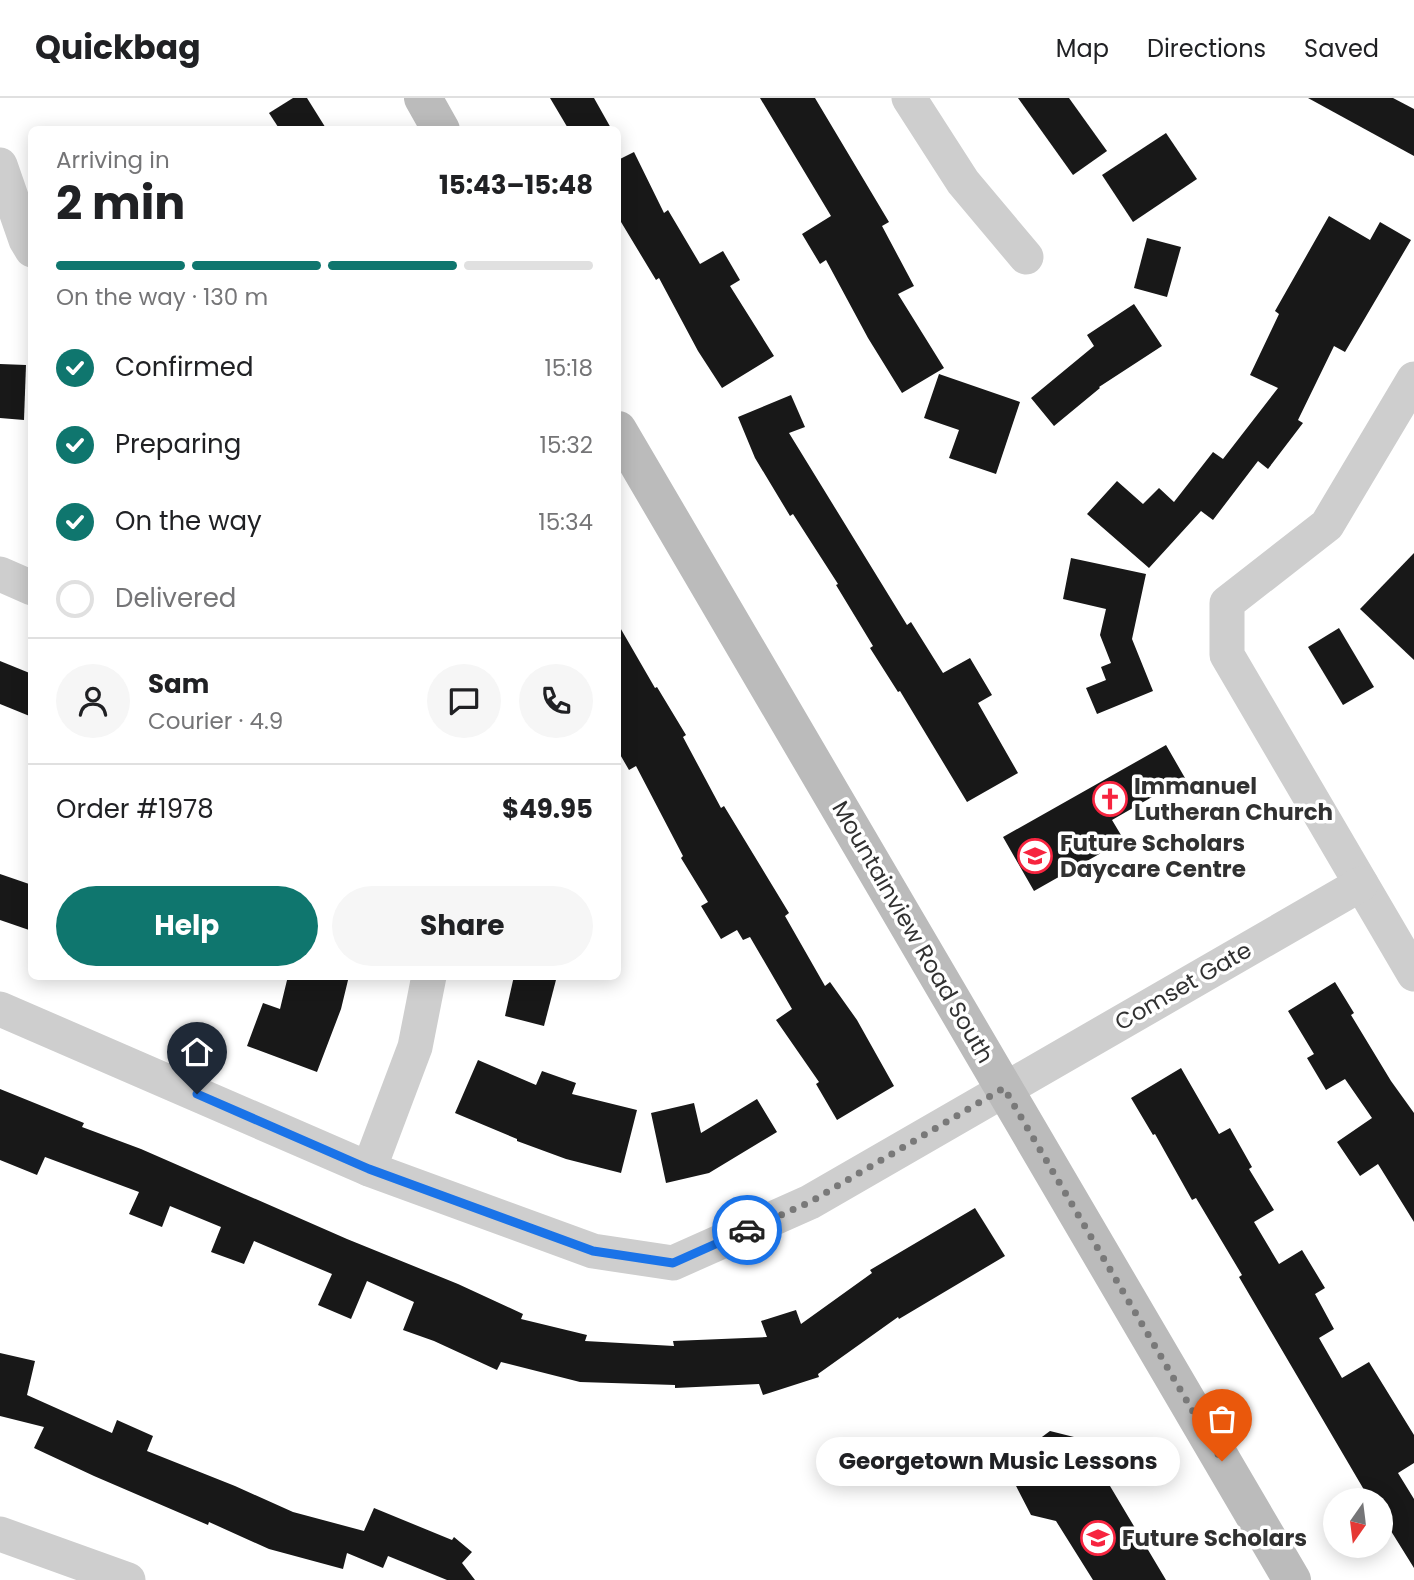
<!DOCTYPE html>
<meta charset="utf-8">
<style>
:root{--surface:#fff;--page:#f6f6f6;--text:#202124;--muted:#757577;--line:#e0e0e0;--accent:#0f766e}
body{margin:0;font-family:Poppins,sans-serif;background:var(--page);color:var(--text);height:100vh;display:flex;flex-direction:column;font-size:26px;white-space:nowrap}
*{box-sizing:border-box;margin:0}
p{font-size:23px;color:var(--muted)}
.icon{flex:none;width:38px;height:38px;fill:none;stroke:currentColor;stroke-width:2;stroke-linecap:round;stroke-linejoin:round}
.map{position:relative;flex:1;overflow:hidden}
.panel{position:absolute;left:28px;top:28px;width:593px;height:854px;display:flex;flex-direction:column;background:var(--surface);border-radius:10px;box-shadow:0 4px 18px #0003}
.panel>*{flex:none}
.needle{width:46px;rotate:194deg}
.fabs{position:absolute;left:1323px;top:1390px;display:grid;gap:14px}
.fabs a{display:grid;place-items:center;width:70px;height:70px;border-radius:50%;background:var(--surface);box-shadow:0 4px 18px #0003;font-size:35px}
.pin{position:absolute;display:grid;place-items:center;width:60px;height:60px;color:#fff;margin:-72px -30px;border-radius:50% 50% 50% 0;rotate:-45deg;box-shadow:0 0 7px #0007}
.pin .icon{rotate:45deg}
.courier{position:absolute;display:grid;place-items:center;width:70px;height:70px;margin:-35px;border:5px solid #1a73e8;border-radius:50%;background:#fff;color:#222;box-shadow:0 2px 9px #0007}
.bubble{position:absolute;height:49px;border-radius:24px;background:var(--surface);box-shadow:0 4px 18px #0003;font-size:23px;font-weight:700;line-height:49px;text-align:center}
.overview em{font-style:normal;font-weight:700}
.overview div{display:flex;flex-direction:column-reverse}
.overview{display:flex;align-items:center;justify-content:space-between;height:119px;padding:0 28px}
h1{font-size:46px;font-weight:700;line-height:52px}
.bar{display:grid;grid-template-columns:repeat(4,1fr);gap:10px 7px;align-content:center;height:84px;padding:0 28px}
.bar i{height:9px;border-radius:5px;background:var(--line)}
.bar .current{background:var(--accent)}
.bar p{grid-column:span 4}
.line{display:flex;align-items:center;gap:18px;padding:0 28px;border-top:2px solid var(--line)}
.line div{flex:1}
.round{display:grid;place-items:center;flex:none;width:74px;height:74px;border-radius:37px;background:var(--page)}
ol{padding:0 28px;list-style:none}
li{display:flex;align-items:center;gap:21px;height:77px}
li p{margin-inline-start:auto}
li .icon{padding:7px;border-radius:50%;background:var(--accent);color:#fff;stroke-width:4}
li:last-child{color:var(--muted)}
li i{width:38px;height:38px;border:4px solid var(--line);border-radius:50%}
.primary-button{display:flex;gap:14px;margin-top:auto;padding:14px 28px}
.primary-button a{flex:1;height:80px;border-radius:42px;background:var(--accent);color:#fff;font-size:28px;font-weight:700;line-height:80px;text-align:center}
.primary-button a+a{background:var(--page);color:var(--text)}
header{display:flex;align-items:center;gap:42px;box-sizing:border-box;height:98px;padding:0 35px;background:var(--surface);border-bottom:2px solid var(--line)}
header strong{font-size:33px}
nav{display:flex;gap:38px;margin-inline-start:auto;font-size:24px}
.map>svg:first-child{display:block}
.building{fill:#181818}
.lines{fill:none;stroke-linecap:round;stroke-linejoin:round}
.minor{stroke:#cecece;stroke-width:35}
.secondary{stroke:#bbb;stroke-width:38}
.done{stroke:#797979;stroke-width:7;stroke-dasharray:0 12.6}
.route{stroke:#1a73e8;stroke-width:9}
.labels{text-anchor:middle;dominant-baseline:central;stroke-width:7;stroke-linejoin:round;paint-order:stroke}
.poi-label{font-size:23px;font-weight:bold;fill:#313131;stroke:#fff;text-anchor:start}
.street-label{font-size:23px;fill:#313131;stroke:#fff}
</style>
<header>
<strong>Quickbag</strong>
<nav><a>Map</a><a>Directions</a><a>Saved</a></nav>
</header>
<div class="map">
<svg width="1414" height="1482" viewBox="0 0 1414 1482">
<rect width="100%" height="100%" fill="#fff"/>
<g class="building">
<path d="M 293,0 L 307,0 L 327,32 L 280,32 L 269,15 Z"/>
<path d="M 550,0 L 594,0 L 612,32 L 569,32 Z"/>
<path d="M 760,0 L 815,0 L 889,124 L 882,128 L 914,188 L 898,196 L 944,270 L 902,295 L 868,240 L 826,162 L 820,166 L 802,136 L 831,118 Z"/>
<path d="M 1018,0 L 1069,0 L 1107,53 L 1073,77 Z"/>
<path d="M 1308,0 L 1393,0 L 1414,11 L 1414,58 Z"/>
<path d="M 1166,35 L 1197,81 L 1133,124 L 1102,77 Z"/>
<path d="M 634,54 L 664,115 L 668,112 L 700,166 L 723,153 L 740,182 L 730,188 L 774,258 L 722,290 L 698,253 L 659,180 L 656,182 L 618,119 L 618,62 Z"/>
<path d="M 1329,118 L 1370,142 L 1380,124 L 1411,142 L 1345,254 L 1334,248 L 1298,322 L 1303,325 L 1268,371 L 1258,363 L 1213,422 L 1201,413 L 1149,470 L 1087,416 L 1117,383 L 1143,406 L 1159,390 L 1174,404 L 1213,354 L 1223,361 L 1278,290 L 1250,277 L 1279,216 L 1275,213 Z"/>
<path d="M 1147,140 L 1181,149 L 1167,199 L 1134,190 Z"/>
<path d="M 1134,206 L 1162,248 L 1099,289 L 1100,290 L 1054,328 L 1031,300 L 1094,248 L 1087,237 Z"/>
<path d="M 0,266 L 26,267 L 24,322 L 0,320 Z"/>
<path d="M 939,276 L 1020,304 L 996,376 L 949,360 L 959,332 L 924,320 Z"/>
<path d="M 791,297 L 805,329 L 789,335 L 907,527 L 911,524 L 943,575 L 970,560 L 992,597 L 978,605 L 1018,675 L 967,704 L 900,593 L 898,594 L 870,550 L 873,548 L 836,487 L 838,486 L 793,416 L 790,418 L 755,360 L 738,319 Z"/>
<path d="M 1414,455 L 1414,562 L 1360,511 Z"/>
<path d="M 1071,460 L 1146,476 L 1132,541 L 1153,593 L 1097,616 L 1086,590 L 1106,582 L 1101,569 L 1111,565 L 1100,537 L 1106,511 L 1063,501 Z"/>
<path d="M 618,526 L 655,590 L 657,589 L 686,637 L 683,639 L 721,710 L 724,708 L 789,815 L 785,818 L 825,888 L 830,884 L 857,922 L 894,988 L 837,1022 L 816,986 L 819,984 L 776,922 L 792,911 L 750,839 L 743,842 L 737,832 L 721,841 L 701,808 L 708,804 L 681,760 L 683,758 L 636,668 L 629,672 L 618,653 Z"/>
<path d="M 1339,530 L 1374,589 L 1343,607 L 1308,549 Z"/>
<path d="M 0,563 L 32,576 L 32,619 L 0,606 Z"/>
<path d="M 1166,647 L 1185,680 L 1112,722 L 1124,742 L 1034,793 L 1003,739 Z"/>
<path d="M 0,776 L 32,787 L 32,833 L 0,822 Z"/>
<path d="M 288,878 L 349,878 L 341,911 L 317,974 L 247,948 L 263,905 L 280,911 Z"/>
<path d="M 514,878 L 557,878 L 544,928 L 505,918 Z"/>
<path d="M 1335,884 L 1354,915 L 1351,917 L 1391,983 L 1414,1015 L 1414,1124 L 1378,1066 L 1360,1078 L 1337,1044 L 1372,1020 L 1345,981 L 1326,992 L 1307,960 L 1314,956 L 1288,913 Z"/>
<path d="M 478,962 L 536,987 L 542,973 L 576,985 L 572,996 L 637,1012 L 621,1075 L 566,1061 L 517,1043 L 517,1041 L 455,1015 Z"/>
<path d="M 1181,970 L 1219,1036 L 1230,1030 L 1252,1069 L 1249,1071 L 1274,1112 L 1254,1124 L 1279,1166 L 1302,1152 L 1325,1190 L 1315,1196 L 1334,1231 L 1319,1240 L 1342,1280 L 1369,1264 L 1414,1337 L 1414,1365 L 1398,1375 L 1414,1401 L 1414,1470 L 1381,1417 L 1381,1402 L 1370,1402 L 1239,1179 L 1242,1177 L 1196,1100 L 1192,1102 L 1155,1036 L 1153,1037 L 1131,1000 Z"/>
<path d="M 0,991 L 84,1025 L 82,1029 L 141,1051 L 347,1141 L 458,1186 L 523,1216 L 521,1221 L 587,1237 L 585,1243 L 674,1248 L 673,1243 L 767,1239 L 761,1223 L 796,1212 L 801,1226 L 872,1175 L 870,1172 L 975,1110 L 1005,1158 L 899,1221 L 898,1219 L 818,1276 L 819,1279 L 763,1297 L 759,1286 L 675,1290 L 675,1287 L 580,1284 L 501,1264 L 497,1272 L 434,1243 L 403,1232 L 414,1204 L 367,1183 L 351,1221 L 318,1207 L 332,1176 L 254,1143 L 244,1166 L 211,1154 L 221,1129 L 170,1108 L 162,1129 L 129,1116 L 139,1094 L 45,1059 L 37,1077 L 0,1062 Z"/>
<path d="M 757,1001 L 777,1034 L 709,1075 L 666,1085 L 651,1015 L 694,1005 L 701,1035 Z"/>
<path d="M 0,1255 L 35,1263 L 27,1297 L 112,1335 L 117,1322 L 153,1338 L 147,1353 L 235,1388 L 293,1414 L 364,1433 L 374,1410 L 452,1442 L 454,1439 L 472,1454 L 462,1465 L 475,1482 L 447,1482 L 388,1458 L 383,1470 L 347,1455 L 343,1471 L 269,1451 L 209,1424 L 208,1427 L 94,1378 L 34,1350 L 44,1329 L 0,1318 Z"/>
<path d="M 1050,1333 L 1082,1341 L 1166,1482 L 1093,1482 L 1056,1423 L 1031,1417 L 1015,1386 L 1023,1353 Z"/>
</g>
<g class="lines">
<g class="minor">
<path d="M 909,0 L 963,84 L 1026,159"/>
<path d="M 0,67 L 26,142 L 32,152"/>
<path d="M 1414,281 L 1327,427 L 1227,505 L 1227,557 L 1414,876"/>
<path d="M 0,476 L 32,490"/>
<path d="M 0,911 L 369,1071 L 593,1153 L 673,1165 L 810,1104 L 1361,786"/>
<path d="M 369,1071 L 415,949 L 429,878"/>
<path d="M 0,1436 L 128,1482"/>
</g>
<g class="secondary">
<path d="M 423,0 L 441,32"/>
<path d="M 618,332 L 1292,1482"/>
</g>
</g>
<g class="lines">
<path class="done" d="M 747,1132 L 810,1104 L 1004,990 L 1222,1363"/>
<path class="route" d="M 197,996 L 369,1071 L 593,1153 L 673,1165 L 747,1132"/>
</g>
<defs>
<g id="church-ring" transform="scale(1.75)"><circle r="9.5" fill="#fff" stroke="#f7243f" stroke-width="1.5"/><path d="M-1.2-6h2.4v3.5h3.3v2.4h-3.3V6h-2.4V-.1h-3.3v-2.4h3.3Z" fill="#f7243f"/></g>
<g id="school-ring" transform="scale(1.75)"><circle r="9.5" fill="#fff" stroke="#f7243f" stroke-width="1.5"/><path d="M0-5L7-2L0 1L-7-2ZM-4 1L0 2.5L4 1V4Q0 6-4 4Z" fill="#f7243f"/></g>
</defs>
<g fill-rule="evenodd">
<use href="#church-ring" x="1110" y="701"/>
<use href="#school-ring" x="1035" y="758"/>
<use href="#school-ring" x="1098" y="1440"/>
</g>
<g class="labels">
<g class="poi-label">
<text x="1134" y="688">Immanuel<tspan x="1134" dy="26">Lutheran Church</tspan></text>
<text x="1060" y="745">Future Scholars<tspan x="1060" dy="26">Daycare Centre</tspan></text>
<text x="1122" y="1440">Future Scholars</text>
</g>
<g class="street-label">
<text transform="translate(913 834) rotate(60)">Mountainview Road South</text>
<text transform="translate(1183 888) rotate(-30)">Comset Gate</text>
</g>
</g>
</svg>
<div class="fabs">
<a><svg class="needle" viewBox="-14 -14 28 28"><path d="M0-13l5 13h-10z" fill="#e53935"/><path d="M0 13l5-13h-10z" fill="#757577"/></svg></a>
</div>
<div class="pin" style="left:1222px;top:1363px;background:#ea580c"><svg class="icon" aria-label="bag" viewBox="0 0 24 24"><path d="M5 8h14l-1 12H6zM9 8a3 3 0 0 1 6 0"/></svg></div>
<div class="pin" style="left:197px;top:996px;background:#1f2937"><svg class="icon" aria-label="home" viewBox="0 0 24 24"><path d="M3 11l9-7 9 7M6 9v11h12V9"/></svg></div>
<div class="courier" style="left:747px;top:1132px"><svg class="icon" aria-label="car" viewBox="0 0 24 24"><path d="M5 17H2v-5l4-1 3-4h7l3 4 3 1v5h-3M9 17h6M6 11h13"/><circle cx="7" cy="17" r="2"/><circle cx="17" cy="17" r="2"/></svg></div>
<div class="bubble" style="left:816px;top:1339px;width:364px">Georgetown Music Lessons</div>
<section class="panel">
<div class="overview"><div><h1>2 min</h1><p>Arriving in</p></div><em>15:43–15:48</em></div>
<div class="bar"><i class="current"></i><i class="current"></i><i class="current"></i><i></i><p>On the way · 130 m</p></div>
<ol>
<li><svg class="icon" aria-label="check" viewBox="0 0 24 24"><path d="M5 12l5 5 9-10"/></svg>Confirmed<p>15:18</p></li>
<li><svg class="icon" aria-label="check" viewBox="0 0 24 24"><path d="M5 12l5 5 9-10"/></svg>Preparing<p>15:32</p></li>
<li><svg class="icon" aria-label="check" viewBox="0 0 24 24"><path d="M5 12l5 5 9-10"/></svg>On the way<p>15:34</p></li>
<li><i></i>Delivered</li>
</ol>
<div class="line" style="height:126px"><a class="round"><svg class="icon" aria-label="person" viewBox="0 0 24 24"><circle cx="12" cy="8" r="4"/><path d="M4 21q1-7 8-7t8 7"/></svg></a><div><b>Sam</b><p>Courier · 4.9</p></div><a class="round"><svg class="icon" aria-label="chat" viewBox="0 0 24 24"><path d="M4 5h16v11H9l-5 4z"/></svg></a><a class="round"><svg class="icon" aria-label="phone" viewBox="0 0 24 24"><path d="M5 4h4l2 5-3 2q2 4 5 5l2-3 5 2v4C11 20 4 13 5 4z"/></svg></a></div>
<div class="line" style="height:91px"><div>Order #1978</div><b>$49.95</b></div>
<div class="primary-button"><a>Help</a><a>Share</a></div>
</section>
</div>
